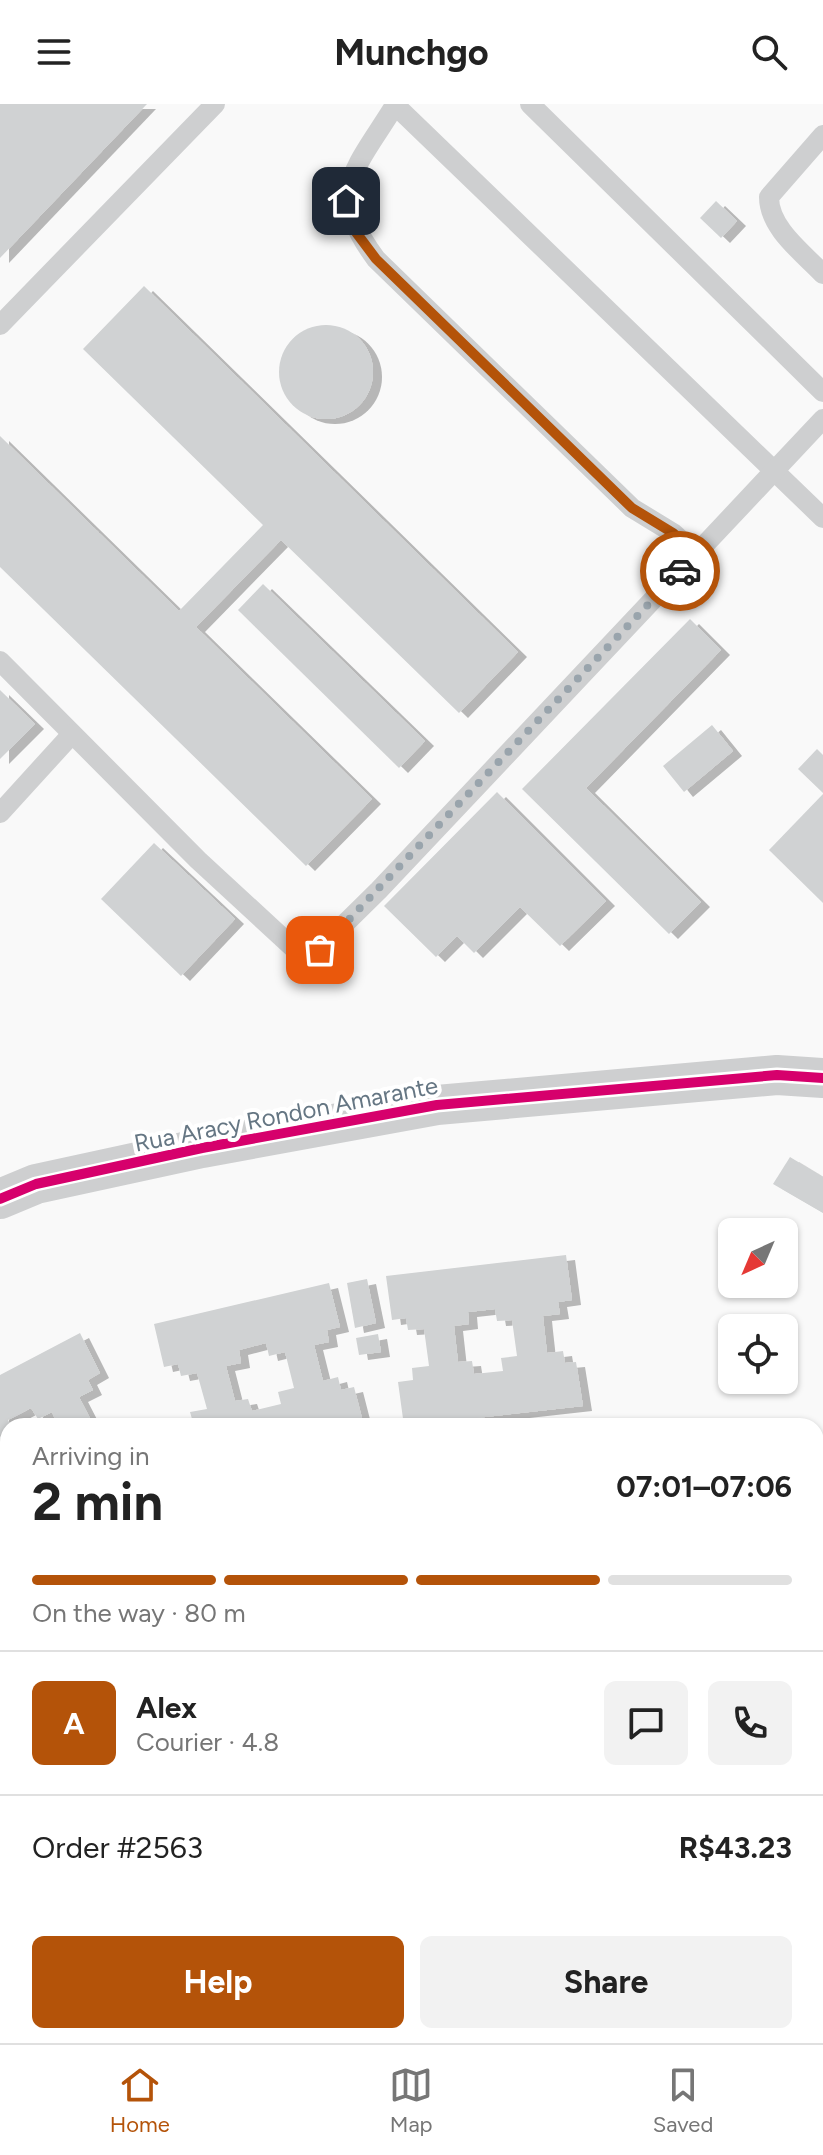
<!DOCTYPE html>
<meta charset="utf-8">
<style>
:root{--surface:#fff;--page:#f2f2f2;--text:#222;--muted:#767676;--line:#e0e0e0;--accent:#b45309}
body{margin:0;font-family:Figtree,sans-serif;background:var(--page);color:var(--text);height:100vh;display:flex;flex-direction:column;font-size:30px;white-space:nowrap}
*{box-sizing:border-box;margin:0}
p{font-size:26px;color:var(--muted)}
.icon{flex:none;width:44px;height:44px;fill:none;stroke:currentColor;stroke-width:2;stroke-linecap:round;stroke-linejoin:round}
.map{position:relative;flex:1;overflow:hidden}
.drawer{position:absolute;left:0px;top:1314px;width:824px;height:626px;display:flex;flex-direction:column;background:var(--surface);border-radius:24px 24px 0 0;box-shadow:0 2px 6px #0004}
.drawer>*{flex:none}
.needle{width:52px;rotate:224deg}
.tools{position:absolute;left:718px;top:1114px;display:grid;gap:16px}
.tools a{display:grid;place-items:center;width:80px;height:80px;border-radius:12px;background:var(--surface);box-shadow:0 2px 6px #0004;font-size:40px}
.pin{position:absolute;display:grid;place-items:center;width:68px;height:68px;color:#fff;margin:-34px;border-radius:16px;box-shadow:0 4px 12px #0006}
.courier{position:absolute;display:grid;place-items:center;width:80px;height:80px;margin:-40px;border:6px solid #b45309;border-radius:50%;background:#fff;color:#222;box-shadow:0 2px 10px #0007}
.summary em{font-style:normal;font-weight:700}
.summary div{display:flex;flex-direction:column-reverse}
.summary{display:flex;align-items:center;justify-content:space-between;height:136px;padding:0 32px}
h1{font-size:52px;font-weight:700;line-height:60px}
.bar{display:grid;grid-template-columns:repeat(4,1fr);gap:12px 8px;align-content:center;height:96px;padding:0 32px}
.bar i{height:10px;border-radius:6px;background:var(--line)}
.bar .on{background:var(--accent)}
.bar p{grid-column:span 4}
.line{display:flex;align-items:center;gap:20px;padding:0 32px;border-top:2px solid var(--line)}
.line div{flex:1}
.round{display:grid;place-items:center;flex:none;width:84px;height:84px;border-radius:12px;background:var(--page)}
.action{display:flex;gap:16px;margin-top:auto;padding:16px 32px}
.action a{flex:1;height:92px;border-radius:12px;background:var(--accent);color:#fff;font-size:32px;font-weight:700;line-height:92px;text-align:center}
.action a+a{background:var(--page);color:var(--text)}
header{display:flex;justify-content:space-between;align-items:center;height:104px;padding:0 32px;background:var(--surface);font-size:36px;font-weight:700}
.dock{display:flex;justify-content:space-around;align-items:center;height:112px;border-top:2px solid var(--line);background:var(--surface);font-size:22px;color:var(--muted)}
.dock a{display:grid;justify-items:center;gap:4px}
.dock .on{color:var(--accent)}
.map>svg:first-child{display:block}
.building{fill:#d0d2d3;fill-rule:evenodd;filter:url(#shadow)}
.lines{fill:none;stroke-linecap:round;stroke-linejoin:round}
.lane{stroke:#cecfd0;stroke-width:20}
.street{stroke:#cecfd0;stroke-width:40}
.cycleway-casing{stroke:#fff;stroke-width:15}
.cycleway{stroke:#d6006c;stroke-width:10}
.done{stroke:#99a4ac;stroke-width:8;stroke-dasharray:0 14.4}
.route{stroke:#b45309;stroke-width:10}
.labels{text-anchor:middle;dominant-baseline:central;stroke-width:8;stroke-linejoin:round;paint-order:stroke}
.street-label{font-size:24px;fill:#657683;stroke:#fff}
</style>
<header><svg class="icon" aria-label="menu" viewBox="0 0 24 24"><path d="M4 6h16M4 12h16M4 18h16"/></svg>Munchgo<svg class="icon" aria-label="search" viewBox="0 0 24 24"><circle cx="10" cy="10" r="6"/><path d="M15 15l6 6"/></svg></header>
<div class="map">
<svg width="823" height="1939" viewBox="0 0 823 1939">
<defs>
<filter id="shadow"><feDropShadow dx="9" dy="5" stdDeviation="0" flood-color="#0004"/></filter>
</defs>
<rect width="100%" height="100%" fill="#f9f9f9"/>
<g class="building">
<path d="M 0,0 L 147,0 L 0,154 Z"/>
<path d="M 716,97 L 737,117 L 721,134 L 700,114 Z"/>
<path d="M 144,182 L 518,548 L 459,609 L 281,436 L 196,523 L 372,695 L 306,762 L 0,463 L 0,332 L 179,507 L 263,421 L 83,245 Z"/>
<circle cx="326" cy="268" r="47"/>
<path d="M 263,480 L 425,637 L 399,664 L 238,506 Z"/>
<path d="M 690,515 L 721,546 L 586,684 L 701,798 L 669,830 L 522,685 Z"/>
<path d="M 0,586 L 35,620 L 0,655 Z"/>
<path d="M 712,621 L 733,647 L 684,688 L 663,662 Z"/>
<path d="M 817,645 L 823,651 L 823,689 L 798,665 Z"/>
<path d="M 497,688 L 606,797 L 560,842 L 520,803 L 474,849 L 457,832 L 436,853 L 384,802 Z"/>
<path d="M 823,690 L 823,799 L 769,746 Z"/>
<path d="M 154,739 L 235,815 L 181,872 L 101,795 Z"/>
<path d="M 790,1053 L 823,1073 L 823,1109 L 773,1080 Z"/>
<path d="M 566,1151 L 572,1196 L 558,1198 L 560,1210 L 543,1212 L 544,1222 L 547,1249 L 563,1247 L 565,1259 L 576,1258 L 583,1302 L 404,1322 L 398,1278 L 413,1276 L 412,1264 L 429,1262 L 424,1225 L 408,1226 L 406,1214 L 392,1216 L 386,1172 ZM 495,1205 L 497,1217 L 512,1216 L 517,1252 L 501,1254 L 503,1267 L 474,1270 L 472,1257 L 458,1258 L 454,1222 L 469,1220 L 468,1208 Z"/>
<path d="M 367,1175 L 376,1219 L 355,1224 L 347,1179 Z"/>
<path d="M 329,1179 L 340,1223 L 327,1226 L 329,1238 L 314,1241 L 323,1277 L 338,1273 L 341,1286 L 354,1283 L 364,1322 L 194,1322 L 190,1308 L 207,1305 L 197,1269 L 181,1272 L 178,1260 L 164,1263 L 154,1220 ZM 266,1239 L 269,1252 L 285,1248 L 294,1284 L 278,1288 L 281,1300 L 252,1307 L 248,1295 L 235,1297 L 226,1262 L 241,1259 L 239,1246 Z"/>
<path d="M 80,1229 L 100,1269 L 88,1276 L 93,1286 L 79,1293 L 94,1322 L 58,1322 L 52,1308 L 38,1315 L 31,1304 L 8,1316 L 11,1322 L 8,1322 L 8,1329 L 0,1333 L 0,1271 Z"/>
<path d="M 378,1230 L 381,1248 L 359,1251 L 356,1234 Z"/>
<path d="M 0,1338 L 8,1354 L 8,1435 L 0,1439 Z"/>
<path d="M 823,1402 L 823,1481 L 816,1479 L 816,1403 Z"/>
<path d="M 816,1554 L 823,1557 L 817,1580 L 816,1580 Z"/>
<path d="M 8,1693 L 8,1743 L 0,1738 L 0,1699 L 3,1701 Z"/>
<path d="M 821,1771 L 823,1771 L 823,1797 L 816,1794 Z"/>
<path d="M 0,1789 L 8,1794 L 8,1822 L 0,1816 Z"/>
<path d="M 0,1822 L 8,1828 L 0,1843 Z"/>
<path d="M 8,1844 L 8,1898 L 0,1892 L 0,1857 Z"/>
<path d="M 134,1932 L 189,1932 L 199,1939 L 144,1939 Z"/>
<path d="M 204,1932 L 305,1932 L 314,1939 L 214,1939 Z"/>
<path d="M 323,1932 L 373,1932 L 369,1939 L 333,1939 Z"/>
<path d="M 436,1932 L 500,1932 L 510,1939 L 431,1939 Z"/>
<path d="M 560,1932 L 584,1932 L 595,1939 L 555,1939 Z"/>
<path d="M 765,1932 L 782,1932 L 798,1939 L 762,1939 Z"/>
</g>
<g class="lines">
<g class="lane">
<path d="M 394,0 L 823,414"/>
<path d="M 530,0 L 823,288"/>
<path d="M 395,1 C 356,65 325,86 376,155 L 632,404 L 673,429 L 696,450 L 823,315"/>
<path d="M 823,31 L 769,93 C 769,124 802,148 823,170"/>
<path d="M 0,221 L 215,0"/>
<path d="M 0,557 L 198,756 L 301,851 L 311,853 L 379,786 L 696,450"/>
<path d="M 0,709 L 72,630"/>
</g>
<g class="street">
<path d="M 0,1095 L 36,1080 L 202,1044 L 437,1001 L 777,971 L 823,974"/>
<path d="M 816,1364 L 823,1363"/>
<path d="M 0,1595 L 8,1586"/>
<path d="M 816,1671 L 823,1650"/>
<path d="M 87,1939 L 92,1932"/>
<path d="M 395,1939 L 399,1932"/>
<path d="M 697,1939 L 701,1932"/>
</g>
<g class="cycleway-casing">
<path id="cycleway" d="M 0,1095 L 36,1080 L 202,1044 L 437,1001 L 777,971 L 823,974"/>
</g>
<use href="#cycleway" class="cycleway"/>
</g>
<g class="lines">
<path class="done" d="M 320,846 L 680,467"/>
<path class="route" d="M 346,97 L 355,127 L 376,155 L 632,404 L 673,429 L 696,450 L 680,467"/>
</g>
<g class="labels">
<g class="street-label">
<text transform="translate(286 1010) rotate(-11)">Rua Aracy Rondon Amarante</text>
</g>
</g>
</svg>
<div class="tools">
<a><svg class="needle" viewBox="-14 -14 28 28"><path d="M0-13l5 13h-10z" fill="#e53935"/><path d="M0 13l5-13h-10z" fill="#767676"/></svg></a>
<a><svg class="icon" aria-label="locate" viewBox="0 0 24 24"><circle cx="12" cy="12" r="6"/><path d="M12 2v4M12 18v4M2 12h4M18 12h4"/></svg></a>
</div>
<div class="pin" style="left:320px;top:846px;background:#ea580c"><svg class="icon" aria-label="bag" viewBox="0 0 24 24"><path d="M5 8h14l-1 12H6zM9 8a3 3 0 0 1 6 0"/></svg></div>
<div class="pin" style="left:346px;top:97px;background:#1f2937"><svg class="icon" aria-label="home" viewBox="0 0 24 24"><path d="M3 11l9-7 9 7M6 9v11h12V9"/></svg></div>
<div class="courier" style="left:680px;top:467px"><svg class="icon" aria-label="car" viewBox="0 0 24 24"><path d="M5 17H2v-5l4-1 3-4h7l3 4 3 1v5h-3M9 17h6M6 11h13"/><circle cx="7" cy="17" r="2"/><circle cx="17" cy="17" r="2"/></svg></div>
<section class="drawer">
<div class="summary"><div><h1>2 min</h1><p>Arriving in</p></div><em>07:01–07:06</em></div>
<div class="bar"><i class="on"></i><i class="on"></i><i class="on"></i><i></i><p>On the way · 80 m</p></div>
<div class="line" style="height:144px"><b class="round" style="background:var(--accent);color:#fff">A</b><div><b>Alex</b><p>Courier · 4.8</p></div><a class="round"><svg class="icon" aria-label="chat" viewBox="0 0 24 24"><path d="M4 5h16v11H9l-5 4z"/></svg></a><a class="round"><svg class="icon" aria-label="phone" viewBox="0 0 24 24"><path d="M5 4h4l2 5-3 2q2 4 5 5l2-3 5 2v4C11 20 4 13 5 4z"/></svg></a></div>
<div class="line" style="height:104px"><div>Order #2563</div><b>R$43.23</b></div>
<div class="action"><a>Help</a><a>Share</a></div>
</section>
</div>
<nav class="dock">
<a class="on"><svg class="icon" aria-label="home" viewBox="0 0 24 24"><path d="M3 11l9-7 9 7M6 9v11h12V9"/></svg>Home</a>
<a><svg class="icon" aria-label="map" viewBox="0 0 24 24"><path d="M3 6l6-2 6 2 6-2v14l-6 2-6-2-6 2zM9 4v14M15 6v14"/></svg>Map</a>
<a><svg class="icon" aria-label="saved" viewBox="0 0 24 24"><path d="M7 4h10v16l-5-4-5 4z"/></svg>Saved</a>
</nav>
